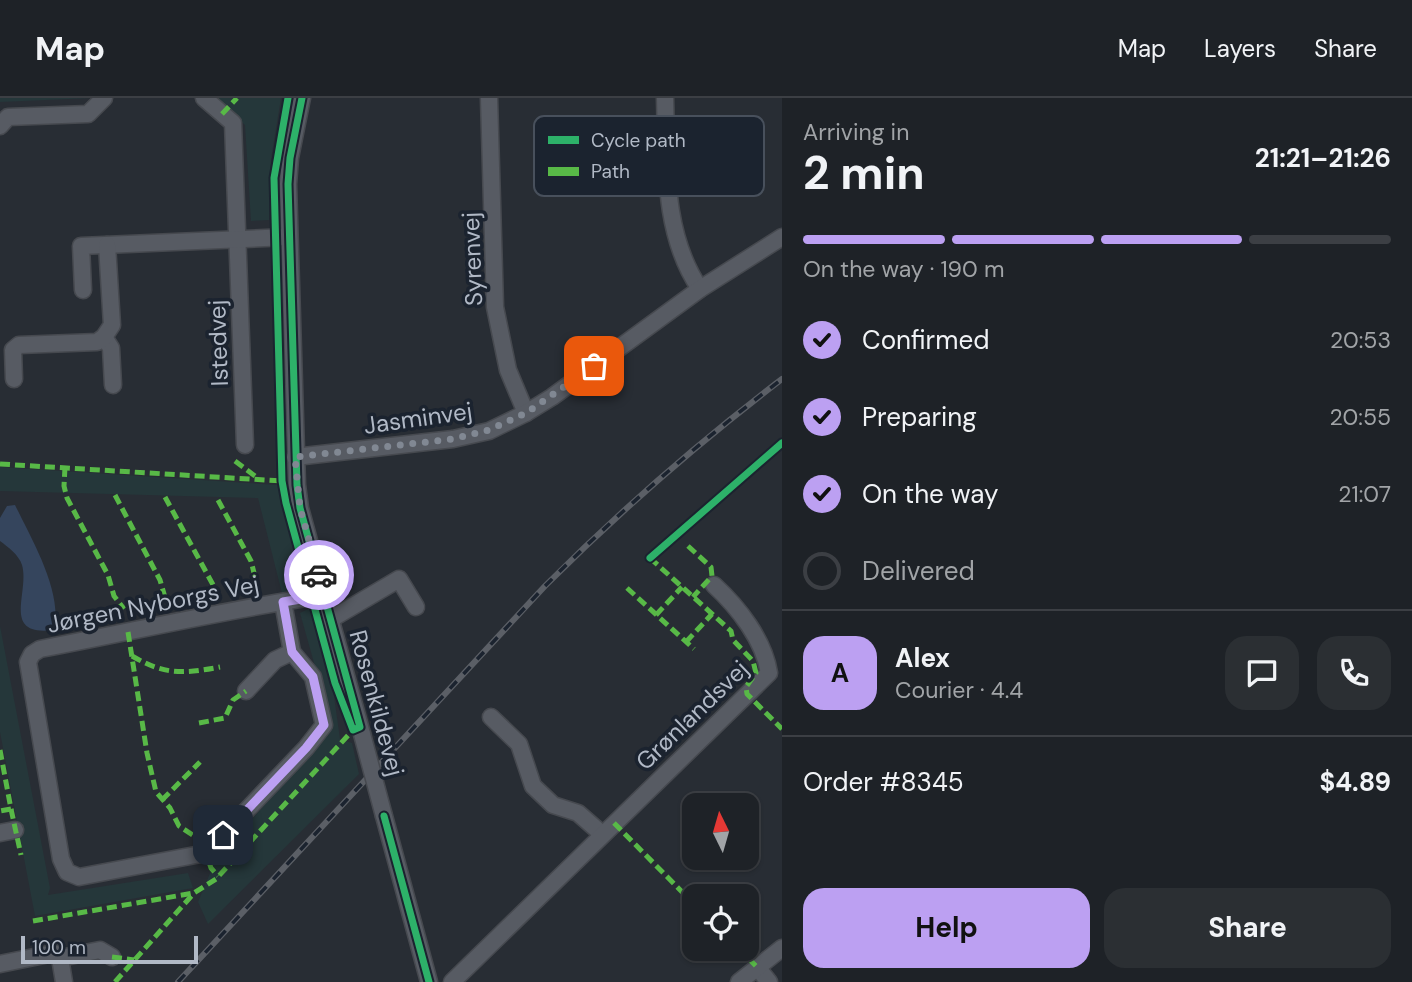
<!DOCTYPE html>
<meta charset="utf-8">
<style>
:root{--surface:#1e2227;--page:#2b2f33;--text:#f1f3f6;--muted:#a1a4a7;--line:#3c3f44;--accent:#bca0f2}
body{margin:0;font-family:"DM Sans",sans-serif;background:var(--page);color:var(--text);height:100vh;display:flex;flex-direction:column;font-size:26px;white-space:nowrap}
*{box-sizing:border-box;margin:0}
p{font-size:23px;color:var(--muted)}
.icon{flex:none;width:38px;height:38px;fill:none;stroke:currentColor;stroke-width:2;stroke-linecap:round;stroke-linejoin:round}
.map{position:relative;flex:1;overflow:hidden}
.sheet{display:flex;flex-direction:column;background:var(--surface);width:630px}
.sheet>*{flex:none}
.needle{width:46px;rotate:355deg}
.fabs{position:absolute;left:682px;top:695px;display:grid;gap:14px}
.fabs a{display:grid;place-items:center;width:77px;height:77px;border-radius:14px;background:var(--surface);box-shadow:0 2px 5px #0004,0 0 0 2px var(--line);font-size:35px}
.scale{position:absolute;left:21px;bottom:18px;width:177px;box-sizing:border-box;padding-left:7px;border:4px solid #b1b9c6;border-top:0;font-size:19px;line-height:24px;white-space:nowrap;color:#b1b9c6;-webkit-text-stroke:5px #1b232f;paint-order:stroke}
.pin{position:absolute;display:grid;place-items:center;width:60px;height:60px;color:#fff;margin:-30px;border-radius:14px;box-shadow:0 4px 10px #0006}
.courier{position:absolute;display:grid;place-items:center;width:70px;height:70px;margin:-35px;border:5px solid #bca0f2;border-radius:50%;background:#fff;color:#222;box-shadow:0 2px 9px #0007}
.headline em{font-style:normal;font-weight:700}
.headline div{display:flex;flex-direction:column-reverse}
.headline{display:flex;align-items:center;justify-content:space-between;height:119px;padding:0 21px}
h1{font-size:46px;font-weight:700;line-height:52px}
.bar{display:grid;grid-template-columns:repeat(4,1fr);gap:10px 7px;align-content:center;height:84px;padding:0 21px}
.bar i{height:9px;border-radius:5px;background:var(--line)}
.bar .active{background:var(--accent)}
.bar p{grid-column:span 4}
.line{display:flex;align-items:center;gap:18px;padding:0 21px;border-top:2px solid var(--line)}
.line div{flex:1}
.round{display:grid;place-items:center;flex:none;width:74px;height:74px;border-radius:21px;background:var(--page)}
ol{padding:0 21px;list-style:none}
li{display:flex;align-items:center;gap:21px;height:77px}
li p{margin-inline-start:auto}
li .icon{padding:7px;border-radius:50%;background:var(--accent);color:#111;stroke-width:4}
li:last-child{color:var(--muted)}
li i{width:38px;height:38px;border:4px solid var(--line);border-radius:50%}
.primary-button{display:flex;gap:14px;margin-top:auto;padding:14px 21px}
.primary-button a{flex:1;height:80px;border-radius:21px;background:var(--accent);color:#111;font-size:28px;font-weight:700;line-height:80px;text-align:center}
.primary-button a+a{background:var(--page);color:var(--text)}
header{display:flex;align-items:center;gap:42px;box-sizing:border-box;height:98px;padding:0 35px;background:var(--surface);border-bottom:2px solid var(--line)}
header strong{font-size:33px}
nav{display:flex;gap:38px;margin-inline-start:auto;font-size:24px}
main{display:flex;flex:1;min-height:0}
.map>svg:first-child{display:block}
.green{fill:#25373a}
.water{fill:#35455d}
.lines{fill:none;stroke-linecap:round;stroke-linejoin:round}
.minor-casing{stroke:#46494f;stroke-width:19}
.minor{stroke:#575b63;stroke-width:16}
.rail-casing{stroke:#5b5f66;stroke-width:6}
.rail{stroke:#1b232f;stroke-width:3.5;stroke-dasharray:10;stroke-linecap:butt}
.minor-bridge-casing{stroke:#46494f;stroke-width:19;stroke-linecap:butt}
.minor-bridge{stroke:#575b63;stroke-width:16}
.quiet{stroke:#58b947;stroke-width:5;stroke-dasharray:10 5;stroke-linecap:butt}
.cycleway-casing{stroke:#1b232f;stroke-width:11}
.cycleway{stroke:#2db169;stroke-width:7}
.done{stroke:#818893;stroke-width:7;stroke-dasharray:0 12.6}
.route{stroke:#bca0f2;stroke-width:9}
.labels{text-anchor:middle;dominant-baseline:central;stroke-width:7;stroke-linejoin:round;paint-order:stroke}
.street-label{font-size:24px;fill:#b1b9c6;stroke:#1b232f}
.key{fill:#1b232f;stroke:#48505c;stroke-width:2}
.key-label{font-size:19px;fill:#b1b9c6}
</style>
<header>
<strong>Map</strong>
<nav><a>Map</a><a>Layers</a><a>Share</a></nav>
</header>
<main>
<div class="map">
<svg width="782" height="884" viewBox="0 0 782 884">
<rect width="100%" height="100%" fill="#282d34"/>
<g class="green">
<path d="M 0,0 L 92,0 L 0,4 Z"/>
<path d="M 215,0 L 281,0 L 271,61 L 269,122 L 251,123 L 245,27 Z"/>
<path d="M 0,369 L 278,387 L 304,489 L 283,499 L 258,400 L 0,393 Z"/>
<path d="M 310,510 L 334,598 L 340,641 L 352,645 L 359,676 L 208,826 L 198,804 L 216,761 L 325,640 L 332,629 L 300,515 Z"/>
<path d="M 0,528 L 50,790 L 48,797 L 188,775 L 193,790 L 35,818 L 0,634 Z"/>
</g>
<path class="water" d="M 15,407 C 32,442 63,494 54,532 C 0,539 30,494 22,467 C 19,457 8,449 0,443 L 0,420 L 7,408 Z"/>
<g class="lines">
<g class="minor-casing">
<g id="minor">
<path d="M 204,0 L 233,25 L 245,347"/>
<path d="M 302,0 L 290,60 L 288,86 L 297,387 L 300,410 L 362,636"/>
<path d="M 489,0 L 495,209 L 508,272 L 526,315"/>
<path d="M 665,0 C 667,65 662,135 700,191"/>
<path d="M 0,28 L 8,19 L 88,16 L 104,0"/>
<path d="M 83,192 L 81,148 L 288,139"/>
<path d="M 104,239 L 111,250 L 113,287"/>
<path d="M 14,281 L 13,252 L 19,247 L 97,244 L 104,239 L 112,227 L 107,147"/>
<path d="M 295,359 L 453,341 L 489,333 L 526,315 L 552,299 L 700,191 L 782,139"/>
<path d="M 283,504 L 292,554 L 313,579 L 324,627 L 306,650 L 206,755 L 79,779 L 67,774 L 61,761 L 28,564 L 32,556 L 40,551 C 135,533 229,511 325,497"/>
<path d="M 331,521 L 399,481 L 416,509"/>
<path d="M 246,593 L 275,562 L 292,554"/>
<path d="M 491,619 L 519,646 L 533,688 L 553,707 L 578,715 L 602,736"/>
<path d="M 384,718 L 429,884"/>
<path d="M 0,735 L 15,732"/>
<path d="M 60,860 L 64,884"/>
<path d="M 0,866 L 54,855 L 60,860 L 100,852 L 112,859"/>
<path d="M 757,869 L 769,884"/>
<path d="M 452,884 L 769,575 C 764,542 738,509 714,487"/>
<path d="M 739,884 L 782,850"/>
</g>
</g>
<use href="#minor" class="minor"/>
<g class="rail-casing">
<path id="rail" d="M 178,884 L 545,488 C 619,414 698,345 782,281"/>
</g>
<use href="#rail" class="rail"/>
<g class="minor-bridge-casing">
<path id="minor-bridge" d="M 362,636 L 384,718"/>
</g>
<use href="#minor-bridge" class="minor-bridge"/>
<g class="quiet">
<path d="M 222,16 L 237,0"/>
<path d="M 235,363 L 259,381"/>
<path d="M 0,366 L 282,383"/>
<path d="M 65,369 L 64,388 L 67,400 L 108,477 L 114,498 L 124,511"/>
<path d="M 115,397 L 160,482 L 166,503"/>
<path d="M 165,399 L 217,494"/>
<path d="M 218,402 L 251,463 L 257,487"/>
<path d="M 688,448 L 711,469 L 712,478 L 693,499"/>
<path d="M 650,460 L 731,533 L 733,542 L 753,563 L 756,575 L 746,589 L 747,596 L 782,631"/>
<path d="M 627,490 L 694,551"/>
<path d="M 656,517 L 682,489"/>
<path d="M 128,534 L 147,655 L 156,694 L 170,710 L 179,728 L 202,743 L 211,770 L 218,778"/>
<path d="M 686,544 L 712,516"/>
<path d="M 132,558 C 165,577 182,576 220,569"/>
<path d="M 199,625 L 225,620 L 233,602 L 246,593"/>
<path d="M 0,652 L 11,711 L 0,713"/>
<path d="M 162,702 L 200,664"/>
<path d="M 11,711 L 21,757"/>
<path d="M 614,725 L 695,807"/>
<path d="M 33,823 L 194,795"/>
<path d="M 738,850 L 757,869"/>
<path d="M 112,859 L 134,862"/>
<path d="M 115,884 L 194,795 L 216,781 L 353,632"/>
</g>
<g class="cycleway-casing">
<g id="cycleway">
<path d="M 288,0 L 274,80 L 282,383 L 286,405 L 335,585 L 353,632 L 360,629 L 300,410 L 297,387 L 288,86 L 290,60 L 302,0"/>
<path d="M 650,460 L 782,345"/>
<path d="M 384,718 L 429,884"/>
</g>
</g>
<use href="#cycleway" class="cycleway"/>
</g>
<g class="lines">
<path class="done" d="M 319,477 L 300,410 L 295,359 L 453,341 L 489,332 L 526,315 L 594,268"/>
<path class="route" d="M 223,737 L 306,650 L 324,627 L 313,579 L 292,554 L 283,504 L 324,497 L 319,477"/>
</g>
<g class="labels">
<g class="street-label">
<text transform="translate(472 161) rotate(-92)">Syrenvej</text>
<text transform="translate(218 245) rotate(-92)">Istedvej</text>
<text transform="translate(418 320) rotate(-8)">Jasminvej</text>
<text transform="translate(153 506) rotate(-11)">Jørgen Nyborgs Vej</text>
<text transform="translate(377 605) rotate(75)">Rosenkildevej</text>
<text transform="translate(692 617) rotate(-44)">Grønlandsvej</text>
</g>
</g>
<rect x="534" y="18" width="230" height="80" rx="10" class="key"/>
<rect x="548" y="38" width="31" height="8" fill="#2db169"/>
<rect x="548" y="69" width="31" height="9" fill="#58b947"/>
<g class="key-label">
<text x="591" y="49">Cycle path</text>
<text x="591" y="80">Path</text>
</g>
</svg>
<div class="fabs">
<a><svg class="needle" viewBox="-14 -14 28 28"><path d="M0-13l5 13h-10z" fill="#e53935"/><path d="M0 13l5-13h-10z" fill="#a1a4a7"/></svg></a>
<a><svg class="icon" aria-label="locate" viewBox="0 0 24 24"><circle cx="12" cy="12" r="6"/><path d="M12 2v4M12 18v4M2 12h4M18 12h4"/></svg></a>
</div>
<div class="scale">100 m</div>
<div class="pin" style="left:594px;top:268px;background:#ea580c"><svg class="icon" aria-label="bag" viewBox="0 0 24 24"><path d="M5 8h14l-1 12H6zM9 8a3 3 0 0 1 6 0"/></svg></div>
<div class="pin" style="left:223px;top:737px;background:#1f2937"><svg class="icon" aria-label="home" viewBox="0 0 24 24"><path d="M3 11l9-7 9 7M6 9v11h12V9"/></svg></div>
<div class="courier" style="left:319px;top:477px"><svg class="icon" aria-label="car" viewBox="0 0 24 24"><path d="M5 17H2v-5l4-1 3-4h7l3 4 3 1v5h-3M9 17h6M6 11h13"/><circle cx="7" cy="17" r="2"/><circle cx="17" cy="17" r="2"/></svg></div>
</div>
<section class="sheet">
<div class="headline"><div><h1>2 min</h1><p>Arriving in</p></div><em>21:21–21:26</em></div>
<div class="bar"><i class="active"></i><i class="active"></i><i class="active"></i><i></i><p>On the way · 190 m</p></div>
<ol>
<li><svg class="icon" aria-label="check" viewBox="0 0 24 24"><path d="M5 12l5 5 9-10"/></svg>Confirmed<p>20:53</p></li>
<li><svg class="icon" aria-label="check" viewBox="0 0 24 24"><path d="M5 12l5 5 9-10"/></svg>Preparing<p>20:55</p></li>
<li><svg class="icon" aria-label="check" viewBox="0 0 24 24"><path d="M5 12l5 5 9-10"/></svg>On the way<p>21:07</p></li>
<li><i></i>Delivered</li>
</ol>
<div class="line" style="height:126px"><b class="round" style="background:var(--accent);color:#111">A</b><div><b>Alex</b><p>Courier · 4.4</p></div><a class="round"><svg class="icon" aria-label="chat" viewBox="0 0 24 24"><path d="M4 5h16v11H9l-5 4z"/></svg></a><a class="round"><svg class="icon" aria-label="phone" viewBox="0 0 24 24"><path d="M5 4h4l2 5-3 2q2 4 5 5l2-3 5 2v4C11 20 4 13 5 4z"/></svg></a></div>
<div class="line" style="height:91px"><div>Order #8345</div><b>$4.89</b></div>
<div class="primary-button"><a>Help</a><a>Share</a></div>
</section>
</main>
